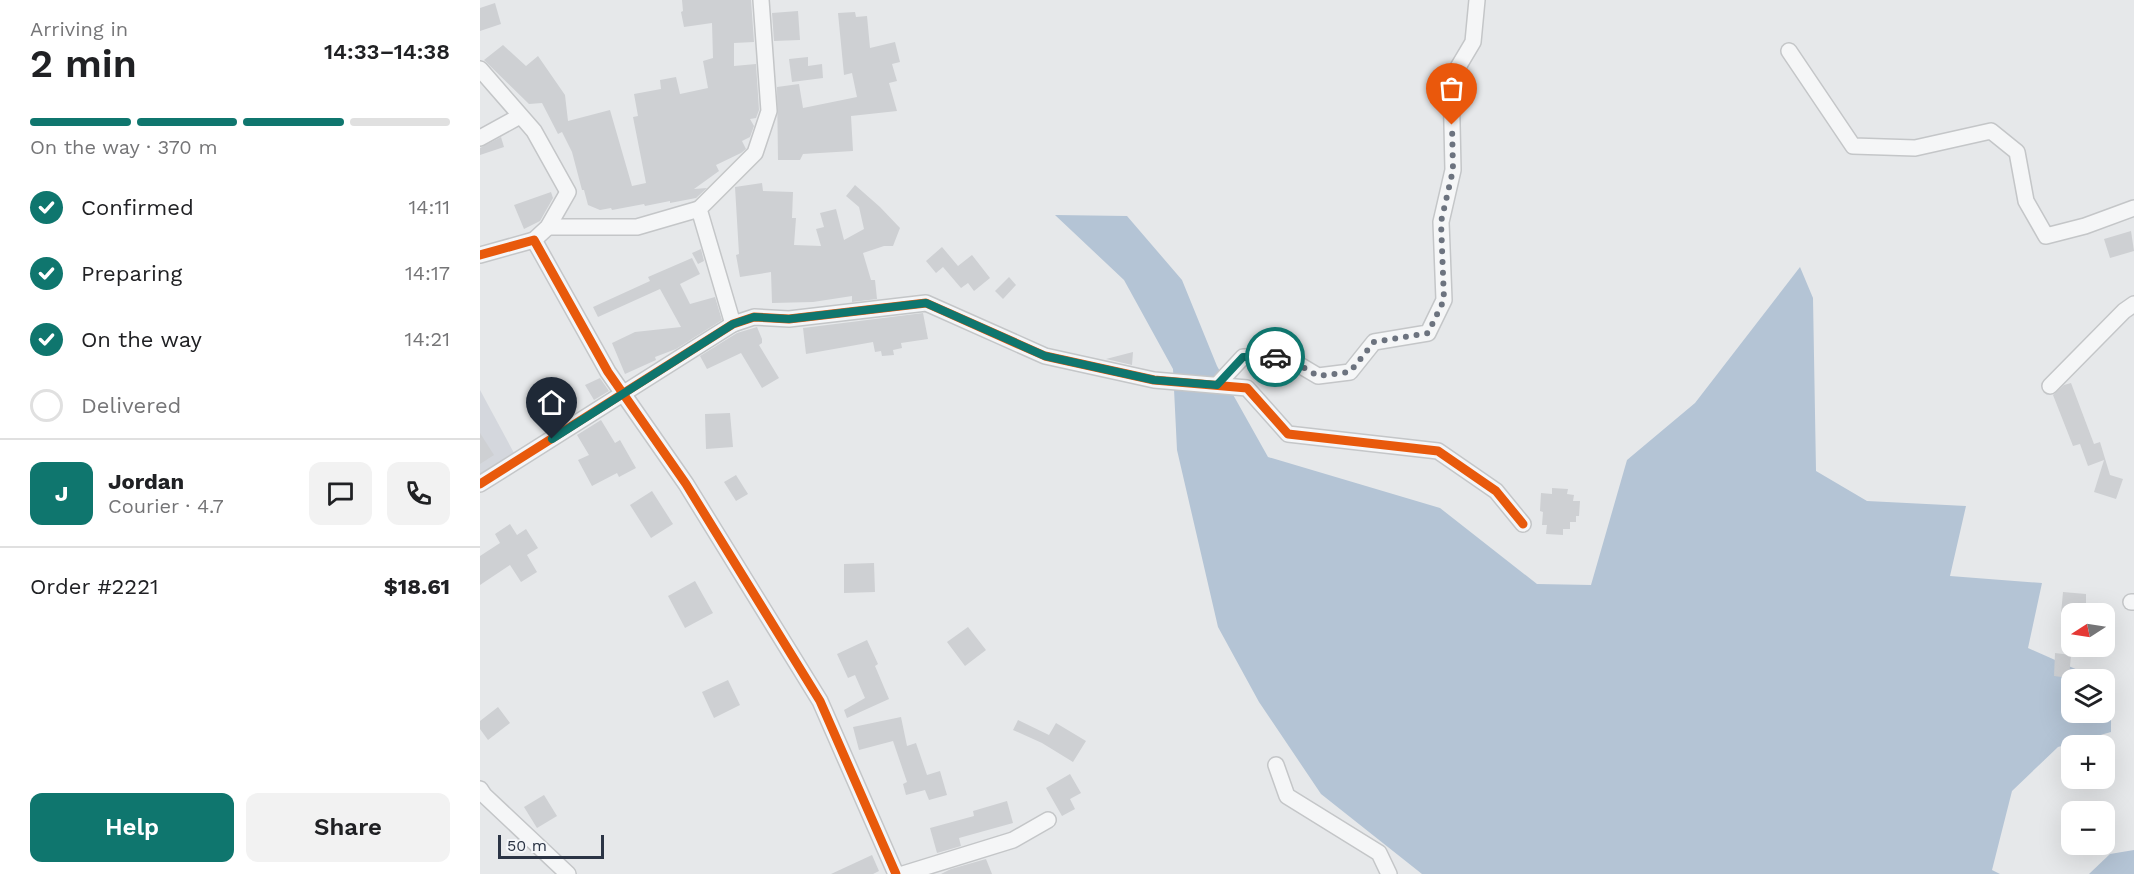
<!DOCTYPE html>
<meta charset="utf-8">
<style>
:root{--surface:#fff;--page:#f2f2f2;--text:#202124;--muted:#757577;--line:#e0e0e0;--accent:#0f766e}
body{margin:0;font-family:"Work Sans",sans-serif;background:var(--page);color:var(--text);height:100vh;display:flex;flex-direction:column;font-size:22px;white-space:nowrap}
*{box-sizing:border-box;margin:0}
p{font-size:20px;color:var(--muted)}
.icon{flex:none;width:33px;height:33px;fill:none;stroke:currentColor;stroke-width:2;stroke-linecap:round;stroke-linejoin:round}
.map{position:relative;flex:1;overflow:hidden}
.details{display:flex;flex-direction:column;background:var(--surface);width:480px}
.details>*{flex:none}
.needle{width:39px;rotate:258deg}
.controls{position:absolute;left:1581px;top:603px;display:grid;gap:12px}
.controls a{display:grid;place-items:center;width:54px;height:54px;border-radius:12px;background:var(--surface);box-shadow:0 6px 24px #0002;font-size:30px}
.scale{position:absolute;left:18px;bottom:15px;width:106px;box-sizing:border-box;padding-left:6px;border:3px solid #2b3445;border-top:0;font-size:16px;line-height:21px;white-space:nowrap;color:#2b3445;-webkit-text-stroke:4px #f4f6f9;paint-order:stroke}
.pin{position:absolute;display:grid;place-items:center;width:51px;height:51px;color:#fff;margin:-62px -26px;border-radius:50% 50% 50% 0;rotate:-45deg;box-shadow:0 0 6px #0007}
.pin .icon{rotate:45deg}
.courier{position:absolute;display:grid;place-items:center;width:60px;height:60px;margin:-30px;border:4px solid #0f766e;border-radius:50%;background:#fff;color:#222;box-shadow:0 2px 8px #0007}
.overview em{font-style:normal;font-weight:600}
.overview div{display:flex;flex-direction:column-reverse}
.overview{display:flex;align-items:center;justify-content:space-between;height:102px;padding:0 30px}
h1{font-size:39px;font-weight:600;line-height:45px}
.bar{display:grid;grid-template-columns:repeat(4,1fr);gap:9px 6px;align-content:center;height:72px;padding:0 30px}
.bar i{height:8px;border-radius:4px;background:var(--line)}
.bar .selected{background:var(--accent)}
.bar p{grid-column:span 4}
.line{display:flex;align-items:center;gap:15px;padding:0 30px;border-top:2px solid var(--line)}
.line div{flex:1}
.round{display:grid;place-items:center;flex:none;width:63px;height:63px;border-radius:12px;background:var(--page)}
ol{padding:0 30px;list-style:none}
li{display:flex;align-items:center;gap:18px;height:66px}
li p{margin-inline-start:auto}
li .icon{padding:6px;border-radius:50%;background:var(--accent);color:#fff;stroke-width:4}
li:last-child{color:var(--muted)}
li i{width:33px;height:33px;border:3px solid var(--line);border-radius:50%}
.primary-button{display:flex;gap:12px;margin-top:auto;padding:12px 30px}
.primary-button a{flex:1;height:69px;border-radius:12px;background:var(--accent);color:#fff;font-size:24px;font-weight:600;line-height:69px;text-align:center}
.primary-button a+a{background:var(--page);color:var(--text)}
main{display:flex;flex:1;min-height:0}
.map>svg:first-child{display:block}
.built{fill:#d4d7dd}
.water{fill:#b4c4d5}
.building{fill:#ced0d3}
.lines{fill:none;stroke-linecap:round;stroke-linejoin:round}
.street-casing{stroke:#c4c6c8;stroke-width:18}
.street{stroke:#f5f6f7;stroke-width:15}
.cycleway-casing{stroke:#f4f6f9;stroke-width:13}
.cycleway{stroke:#e8590c;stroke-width:9}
.done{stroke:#6c737f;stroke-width:6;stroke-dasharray:0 10.8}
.route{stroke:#0f766e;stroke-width:8}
</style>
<main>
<section class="details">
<div class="overview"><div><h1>2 min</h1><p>Arriving in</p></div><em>14:33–14:38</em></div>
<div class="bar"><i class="selected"></i><i class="selected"></i><i class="selected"></i><i></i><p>On the way · 370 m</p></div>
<ol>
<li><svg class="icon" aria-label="check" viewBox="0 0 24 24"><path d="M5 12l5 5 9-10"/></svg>Confirmed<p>14:11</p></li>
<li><svg class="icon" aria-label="check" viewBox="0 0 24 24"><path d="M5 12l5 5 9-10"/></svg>Preparing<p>14:17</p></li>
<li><svg class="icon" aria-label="check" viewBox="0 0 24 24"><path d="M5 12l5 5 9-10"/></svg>On the way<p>14:21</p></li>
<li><i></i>Delivered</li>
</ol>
<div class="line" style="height:108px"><b class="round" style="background:var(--accent);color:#fff">J</b><div><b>Jordan</b><p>Courier · 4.7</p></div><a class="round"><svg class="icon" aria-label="chat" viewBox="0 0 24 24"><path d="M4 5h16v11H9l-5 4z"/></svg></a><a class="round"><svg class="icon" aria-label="phone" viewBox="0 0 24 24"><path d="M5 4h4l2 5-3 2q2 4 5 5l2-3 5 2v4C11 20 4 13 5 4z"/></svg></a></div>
<div class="line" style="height:78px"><div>Order #2221</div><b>$18.61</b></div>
<div class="primary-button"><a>Help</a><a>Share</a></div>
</section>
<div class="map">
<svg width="1654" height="874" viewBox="0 0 1654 874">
<rect width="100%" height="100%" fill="#e6e8ea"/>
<path class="built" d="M 0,390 L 34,453 L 0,474 Z"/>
<g class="water">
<path d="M 575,215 L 647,216 L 702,280 L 737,366 L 788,457 L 960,508 L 1057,584 L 1111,585 L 1147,460 L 1215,403 L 1320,267 L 1333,298 L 1336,471 L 1387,501 L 1486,506 L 1470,576 L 1562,583 L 1548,648 L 1618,679 L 1592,680 L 1592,712 L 1624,712 L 1625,682 L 1631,685 L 1631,732 L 1578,747 L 1532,791 L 1512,870 L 1520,874 L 942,874 L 841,794 L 779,702 L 738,627 L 697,450 L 693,369 L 644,280 Z"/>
<path d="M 1654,850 L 1654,874 L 1609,874 L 1630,854 Z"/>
</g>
<g class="building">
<path d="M 202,0 L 271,0 L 274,42 L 254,43 L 254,66 L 276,64 L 279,110 L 276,118 L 270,119 L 274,126 L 270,137 L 262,141 L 266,149 L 261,153 L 236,165 L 239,171 L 214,189 L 227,188 L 216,198 L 190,203 L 190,201 L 165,206 L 164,204 L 132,210 L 131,208 L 120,210 L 108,205 L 104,190 L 102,190 L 92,152 L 82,132 L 78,134 L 62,103 L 49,104 L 4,60 L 23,45 L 46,66 L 58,56 L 85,95 L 88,121 L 130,110 L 152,186 L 166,183 L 153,117 L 158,116 L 154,94 L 181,89 L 180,80 L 196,77 L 200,94 L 228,88 L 223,61 L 233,58 L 232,23 L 204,27 L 201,12 L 203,11 Z"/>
<path d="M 15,3 L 21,24 L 0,31 L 0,8 Z"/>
<path d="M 318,11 L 320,40 L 294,41 L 292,13 Z"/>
<path d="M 375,12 L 376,17 L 387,16 L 390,48 L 415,42 L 420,62 L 412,64 L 417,81 L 409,83 L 417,111 L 371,116 L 373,151 L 323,154 L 320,160 L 298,160 L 297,87 L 319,84 L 323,108 L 377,97 L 372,73 L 364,75 L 358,13 Z"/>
<path d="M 328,57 L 328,66 L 342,64 L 343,78 L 312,82 L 309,59 Z"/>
<path d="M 21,137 L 24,147 L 0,155 L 0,148 Z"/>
<path d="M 282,183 L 283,191 L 313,192 L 312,218 L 316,218 L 314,245 L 341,246 L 336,229 L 344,227 L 340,213 L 356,209 L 364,240 L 384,229 L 379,207 L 366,196 L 375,185 L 400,207 L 420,228 L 413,246 L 404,246 L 383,253 L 391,280 L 395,280 L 397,299 L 372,302 L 372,296 L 333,302 L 292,303 L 291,272 L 260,277 L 256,255 L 259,254 L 255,187 Z"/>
<path d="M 71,192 L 73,198 L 60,221 L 44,229 L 34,205 Z"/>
<path d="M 1651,231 L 1654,251 L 1630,258 L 1624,239 Z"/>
<path d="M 462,247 L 478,266 L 492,255 L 510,278 L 494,291 L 488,283 L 481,288 L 463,267 L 456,273 L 446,261 Z"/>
<path d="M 221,249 L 224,261 L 218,264 L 212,253 Z"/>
<path d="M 212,258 L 220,274 L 200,284 L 210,304 L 235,297 L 242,320 L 196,349 L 175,357 L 176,360 L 145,374 L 132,343 L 155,332 L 201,327 L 180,289 L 118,317 L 113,307 L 170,281 L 168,277 Z"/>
<path d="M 529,277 L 536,285 L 523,299 L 515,291 Z"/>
<path d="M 443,313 L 448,339 L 421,343 L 422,348 L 413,350 L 414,355 L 402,356 L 401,351 L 395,352 L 393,342 L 326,354 L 323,328 Z"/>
<path d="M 277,327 L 282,339 L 282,343 L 279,345 L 299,378 L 282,388 L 261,353 L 227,369 L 220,356 L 257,333 Z"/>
<path d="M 653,352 L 652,365 L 626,359 Z"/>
<path d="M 120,378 L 129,391 L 114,400 L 105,385 Z"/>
<path d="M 1591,383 L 1614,444 L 1620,442 L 1630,475 L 1643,479 L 1636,499 L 1614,492 L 1624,460 L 1608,466 L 1600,444 L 1593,446 L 1573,395 L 1584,385 Z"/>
<path d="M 250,413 L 253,447 L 226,449 L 225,414 Z"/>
<path d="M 121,420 L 135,443 L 140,440 L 156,468 L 139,477 L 137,473 L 112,486 L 98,460 L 109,455 L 97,435 Z"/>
<path d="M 0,433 L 14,455 L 0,464 Z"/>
<path d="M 256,475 L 268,494 L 256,501 L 244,482 Z"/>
<path d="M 1072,488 L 1088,489 L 1087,494 L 1094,495 L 1093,501 L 1100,501 L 1099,516 L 1096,516 L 1096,522 L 1090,522 L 1090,529 L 1083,529 L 1083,535 L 1066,534 L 1067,525 L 1062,525 L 1063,512 L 1060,511 L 1061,493 L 1072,494 Z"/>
<path d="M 172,491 L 193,524 L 171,538 L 150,505 Z"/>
<path d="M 30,524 L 37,535 L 46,529 L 58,548 L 47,555 L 57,572 L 41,582 L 30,565 L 0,585 L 0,556 L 20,543 L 15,534 Z"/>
<path d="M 394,563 L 395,592 L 364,593 L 364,564 Z"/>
<path d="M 215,581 L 233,613 L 205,628 L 188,596 Z"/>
<path d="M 1583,592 L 1606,594 L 1606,604 L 1629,608 L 1628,614 L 1581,614 Z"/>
<path d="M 488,627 L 506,650 L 485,666 L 467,642 Z"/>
<path d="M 387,640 L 398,664 L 395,666 L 409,699 L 367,718 L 364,710 L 385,698 L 375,675 L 368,678 L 357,654 Z"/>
<path d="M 1575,653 L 1591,655 L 1589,678 L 1574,676 Z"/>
<path d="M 248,680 L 260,705 L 234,718 L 222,692 Z"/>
<path d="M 18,707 L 30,723 L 8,740 L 0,729 L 0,721 Z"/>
<path d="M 421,717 L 427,746 L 436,743 L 447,775 L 460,771 L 467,795 L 449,800 L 445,790 L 426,795 L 423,784 L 427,782 L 413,741 L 379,750 L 373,727 Z"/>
<path d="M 538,720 L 569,735 L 576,723 L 606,741 L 593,762 L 562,743 L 533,730 Z"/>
<path d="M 590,774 L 601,793 L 590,799 L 595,809 L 582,816 L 566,788 Z"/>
<path d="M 64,795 L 77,816 L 57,828 L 44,807 Z"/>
<path d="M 527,801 L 533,823 L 479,838 L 481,846 L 457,853 L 450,828 L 494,816 L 493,811 Z"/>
<path d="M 392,855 L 399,871 L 393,874 L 351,874 Z"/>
<path d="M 506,859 L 512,874 L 461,874 L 471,869 Z"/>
</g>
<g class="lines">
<g class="street-casing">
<g id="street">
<path d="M 1309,51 L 1373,146 L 1435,148 L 1511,131 L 1537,152 L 1546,201 L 1566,236 L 1605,226 L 1654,208"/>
<path d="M 0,69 L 54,131 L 88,192 L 68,227 L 54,240"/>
<path d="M 0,138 L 40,116"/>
<path d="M 68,227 L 157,227 L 219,209"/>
<path d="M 0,255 L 54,240 L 128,372 L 206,484 L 340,701 L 416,874"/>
<path d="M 253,324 L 219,209 L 275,153 L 289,111 L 281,0"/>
<path d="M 737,385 L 763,357 L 806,357 L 838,376 L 870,372 L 894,342 L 948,333 L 964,300 L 961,222 L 973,170 L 971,79 L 993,42 L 997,0"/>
<path d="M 1570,386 L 1644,311 L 1654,304"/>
<path d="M 0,484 L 253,324 L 274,317 L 309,319 L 446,303 L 565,356 L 674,380 L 767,388 L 808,434 L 958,451 L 1016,491 L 1043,524"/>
<path d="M 1651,602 L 1654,602"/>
<path d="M 796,765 L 807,796 L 899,853 L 909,874"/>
<path d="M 0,789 L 4,795 L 88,874"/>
<path d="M 423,874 L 533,840 L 568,820"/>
</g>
</g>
<use href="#street" class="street"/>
<g class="cycleway-casing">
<g id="cycleway">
<path d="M 0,255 L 54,240 L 128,372 L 206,484 L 340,701 L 416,874"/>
<path d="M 0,484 L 253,324 L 274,317 L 309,319 L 446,303 L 565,356 L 674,380 L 767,388 L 808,434 L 958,451 L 1016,491 L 1043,524"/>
</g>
</g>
<use href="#cycleway" class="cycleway"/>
</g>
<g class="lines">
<path class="done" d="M 795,357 L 806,357 L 838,376 L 870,372 L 894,342 L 948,333 L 964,300 L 961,222 L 973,170 L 972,125"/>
<path class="route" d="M 72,439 L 253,324 L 274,317 L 309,319 L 446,303 L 565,356 L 674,380 L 737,385 L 763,357 L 795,357"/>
</g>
</svg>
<div class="controls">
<a><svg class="needle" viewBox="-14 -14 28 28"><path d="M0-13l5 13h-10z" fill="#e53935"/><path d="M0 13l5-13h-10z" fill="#757577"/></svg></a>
<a><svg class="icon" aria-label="layers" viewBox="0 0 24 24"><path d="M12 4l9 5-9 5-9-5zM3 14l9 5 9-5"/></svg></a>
<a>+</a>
<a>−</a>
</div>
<div class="scale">50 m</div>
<div class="pin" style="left:972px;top:125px;background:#ea580c"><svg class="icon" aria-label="bag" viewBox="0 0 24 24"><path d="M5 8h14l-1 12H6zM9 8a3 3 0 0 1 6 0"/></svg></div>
<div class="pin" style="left:72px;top:439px;background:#1f2937"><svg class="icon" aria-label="home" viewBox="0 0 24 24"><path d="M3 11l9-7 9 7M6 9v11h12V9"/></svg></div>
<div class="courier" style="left:795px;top:357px"><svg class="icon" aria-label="car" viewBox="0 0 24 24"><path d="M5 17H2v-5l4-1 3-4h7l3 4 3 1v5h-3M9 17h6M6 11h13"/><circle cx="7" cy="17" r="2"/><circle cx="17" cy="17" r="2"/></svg></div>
</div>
</main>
